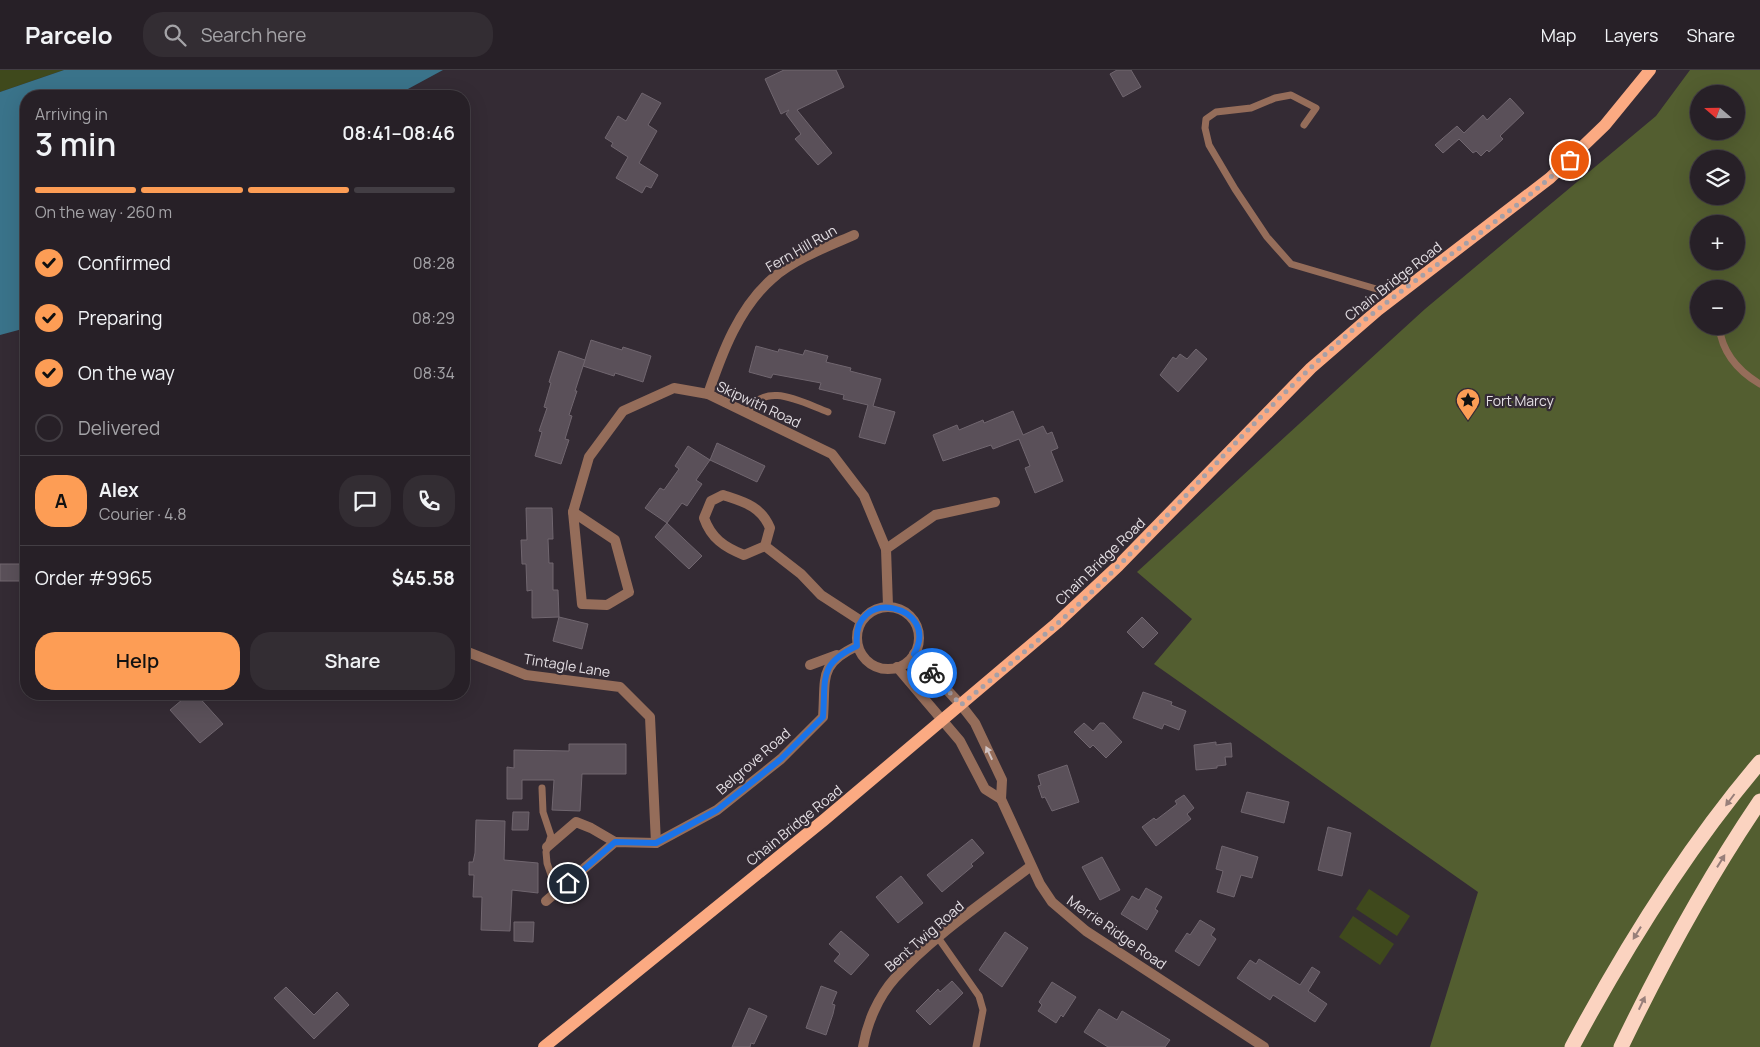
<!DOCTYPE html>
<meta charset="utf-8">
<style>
:root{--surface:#272027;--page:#332d33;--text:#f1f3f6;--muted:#a4a3a7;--line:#433e44;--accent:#fd9d55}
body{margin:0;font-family:Manrope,sans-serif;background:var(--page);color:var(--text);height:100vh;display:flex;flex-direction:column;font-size:19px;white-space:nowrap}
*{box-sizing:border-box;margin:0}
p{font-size:16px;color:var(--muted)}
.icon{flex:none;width:28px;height:28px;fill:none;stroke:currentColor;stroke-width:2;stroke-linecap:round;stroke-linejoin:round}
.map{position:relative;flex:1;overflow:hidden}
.panel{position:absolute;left:20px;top:20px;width:450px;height:610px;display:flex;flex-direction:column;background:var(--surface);border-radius:20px;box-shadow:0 5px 20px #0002,0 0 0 1px var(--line)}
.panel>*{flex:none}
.needle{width:32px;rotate:290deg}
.controls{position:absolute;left:1690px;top:15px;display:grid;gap:10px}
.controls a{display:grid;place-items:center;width:55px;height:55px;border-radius:50%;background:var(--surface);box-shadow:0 5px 20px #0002,0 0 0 1px var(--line);font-size:25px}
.pin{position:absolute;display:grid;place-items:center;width:42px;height:42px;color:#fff;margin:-21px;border:2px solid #fff;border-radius:50%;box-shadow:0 1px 5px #0007}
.courier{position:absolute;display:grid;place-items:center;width:50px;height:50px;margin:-25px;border:4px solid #1a73e8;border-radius:50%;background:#fff;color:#222;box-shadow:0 1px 6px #0007}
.overview em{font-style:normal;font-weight:600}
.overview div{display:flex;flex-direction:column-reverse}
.overview{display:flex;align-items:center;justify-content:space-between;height:85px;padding:0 15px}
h1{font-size:32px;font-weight:600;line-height:38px}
.bar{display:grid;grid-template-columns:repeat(4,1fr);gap:8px 5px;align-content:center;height:60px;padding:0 15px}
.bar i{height:6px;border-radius:4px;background:var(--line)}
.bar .selected{background:var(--accent)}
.bar p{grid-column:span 4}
.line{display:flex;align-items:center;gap:12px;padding:0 15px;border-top:1px solid var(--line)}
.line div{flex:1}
.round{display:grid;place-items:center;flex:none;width:52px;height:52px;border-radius:20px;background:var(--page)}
ol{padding:0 15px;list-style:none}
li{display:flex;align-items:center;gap:15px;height:55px}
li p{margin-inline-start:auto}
li .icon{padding:5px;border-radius:50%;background:var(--accent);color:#111;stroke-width:4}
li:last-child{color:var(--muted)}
li i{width:28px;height:28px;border:2px solid var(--line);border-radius:50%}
.button{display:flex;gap:10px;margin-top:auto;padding:10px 15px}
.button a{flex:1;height:58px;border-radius:20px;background:var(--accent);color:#111;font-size:20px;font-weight:600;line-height:58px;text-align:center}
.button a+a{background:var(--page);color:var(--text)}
header{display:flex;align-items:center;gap:30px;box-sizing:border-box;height:70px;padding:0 25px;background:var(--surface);border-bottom:1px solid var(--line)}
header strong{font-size:24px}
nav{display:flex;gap:28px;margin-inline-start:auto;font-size:18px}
.search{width:350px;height:45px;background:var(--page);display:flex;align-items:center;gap:12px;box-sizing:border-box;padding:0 18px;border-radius:20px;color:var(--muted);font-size:19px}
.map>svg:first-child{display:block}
.green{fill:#3f491c}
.forest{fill:#535e30;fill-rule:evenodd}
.water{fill:#3a738a}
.building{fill:#5a5059;stroke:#70666f}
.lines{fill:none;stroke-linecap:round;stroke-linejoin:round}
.lane{stroke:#956d5a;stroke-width:7}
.street{stroke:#956d5a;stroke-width:10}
.primary{stroke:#fbaa82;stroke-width:12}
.highway{stroke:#fbd3c0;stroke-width:15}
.oneway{fill:#d0c2c1}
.oneway2{fill:#987f7a}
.done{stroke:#a69fa6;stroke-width:5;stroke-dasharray:0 9}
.route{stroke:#1a73e8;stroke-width:6}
.labels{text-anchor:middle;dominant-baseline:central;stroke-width:4.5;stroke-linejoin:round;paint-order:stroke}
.street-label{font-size:14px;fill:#e3dee3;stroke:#342b34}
.poi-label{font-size:14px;fill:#e3dee3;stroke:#342b34;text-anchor:start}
</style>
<header>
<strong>Parcelo</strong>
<div class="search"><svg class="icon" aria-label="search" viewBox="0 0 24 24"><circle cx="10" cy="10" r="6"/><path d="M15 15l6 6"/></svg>Search here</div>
<nav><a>Map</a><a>Layers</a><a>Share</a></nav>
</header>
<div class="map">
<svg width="1760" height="977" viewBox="0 0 1760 977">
<rect width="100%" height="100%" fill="#342b34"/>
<g class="green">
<path d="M 0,0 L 64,0 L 0,22 Z"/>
<path d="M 1369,819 L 1410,846 L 1397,866 L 1356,839 Z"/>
<path d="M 1353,846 L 1394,874 L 1380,895 L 1339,867 Z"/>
</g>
<path class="forest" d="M 1690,0 L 1760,0 L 1760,977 L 1430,977 L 1478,822 L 1154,594 L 1192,549 L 1137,502 L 1425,239 L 1656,46 ZM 1699,24 L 1736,24 L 1736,61 L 1699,61 ZM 1699,89 L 1736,89 L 1736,126 L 1699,126 ZM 1699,154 L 1736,154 L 1736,191 L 1699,191 ZM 1699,219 L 1736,219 L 1736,256 L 1699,256 Z"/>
<path class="water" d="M 64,0 L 443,0 L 395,26 L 26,26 L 26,258 L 0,265 L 0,22 Z"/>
<g class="building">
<path d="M 784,0 L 836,0 L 844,17 L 797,40 L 832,83 L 818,95 L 795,69 L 801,64 L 786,44 L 789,40 L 781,44 L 765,9 Z"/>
<path d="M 1117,0 L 1131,0 L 1141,17 L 1123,27 L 1110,4 Z"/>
<path d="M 642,23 L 661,33 L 648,55 L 657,61 L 639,93 L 658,105 L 651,118 L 646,116 L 642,123 L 616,108 L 628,87 L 611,76 L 613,73 L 605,68 L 618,46 L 626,51 Z"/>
<path d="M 1510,28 L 1524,43 L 1500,66 L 1503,69 L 1489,82 L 1487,80 L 1481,86 L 1476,81 L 1473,83 L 1459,69 L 1443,83 L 1435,75 L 1457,56 L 1464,63 L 1483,45 L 1487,50 Z"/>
<path d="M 591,270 L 622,280 L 623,277 L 651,286 L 643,312 L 615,303 L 614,306 L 583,296 Z"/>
<path d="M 756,276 L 778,282 L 779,279 L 803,285 L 805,280 L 828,286 L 826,292 L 851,298 L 850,301 L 881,309 L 873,336 L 895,342 L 885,374 L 859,367 L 868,335 L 843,329 L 844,325 L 819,319 L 821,313 L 773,304 L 771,308 L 749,302 Z"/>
<path d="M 1196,279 L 1207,289 L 1178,322 L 1160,305 L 1173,287 L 1176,289 L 1180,284 L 1187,289 Z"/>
<path d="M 559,281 L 585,290 L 575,321 L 577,321 L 569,345 L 572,346 L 565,369 L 569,370 L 561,394 L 535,386 L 542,362 L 539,361 L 547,338 L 544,337 L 551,313 L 549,312 Z"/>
<path d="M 1013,341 L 1023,365 L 1043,356 L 1047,364 L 1052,362 L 1058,378 L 1051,381 L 1063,411 L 1035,423 L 1025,398 L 1030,396 L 1019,369 L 993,379 L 991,375 L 943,391 L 933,365 L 957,355 L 959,360 L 983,350 L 984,353 Z"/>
<path d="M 717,373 L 765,396 L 757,412 L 710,390 Z"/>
<path d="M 688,376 L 710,390 L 696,410 L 702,414 L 687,436 L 682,433 L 667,453 L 645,438 L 660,418 L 664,420 L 679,399 L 675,396 Z"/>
<path d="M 526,438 L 552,438 L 553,469 L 548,469 L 549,493 L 553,493 L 553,520 L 558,520 L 559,547 L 532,548 L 532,520 L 527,521 L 526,494 L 522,494 L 521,470 L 527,470 Z"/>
<path d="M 667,453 L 702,486 L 689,499 L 655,467 Z"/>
<rect x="0" y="494" width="20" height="17"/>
<path d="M 559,547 L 588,554 L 582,579 L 553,571 Z"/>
<path d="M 1142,547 L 1158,563 L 1143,578 L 1127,562 Z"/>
<path d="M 1143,622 L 1172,632 L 1171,635 L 1186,641 L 1179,660 L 1164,654 L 1162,659 L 1133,648 Z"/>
<path d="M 189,624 L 196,624 L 223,654 L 200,673 L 170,640 Z"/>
<path d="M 1084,653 L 1093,661 L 1100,653 L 1104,653 L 1122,672 L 1106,688 L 1093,675 L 1090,678 L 1074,662 Z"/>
<path d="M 1216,672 L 1216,675 L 1231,673 L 1232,687 L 1225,687 L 1226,695 L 1217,696 L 1217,698 L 1196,700 L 1194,675 Z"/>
<path d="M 569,674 L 626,674 L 626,704 L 582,704 L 580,741 L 552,740 L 554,710 L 522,710 L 522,729 L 507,729 L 507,697 L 514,698 L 514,680 L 569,681 Z"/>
<path d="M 1067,695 L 1079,732 L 1052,741 L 1045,727 L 1042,728 L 1038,716 L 1041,715 L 1038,705 Z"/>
<path d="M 1247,722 L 1289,732 L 1284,753 L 1241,742 Z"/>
<path d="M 1184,725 L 1194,738 L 1187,744 L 1191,749 L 1156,776 L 1142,757 L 1154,748 L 1156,750 L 1177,734 L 1175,731 Z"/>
<path d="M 513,742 L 529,742 L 528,760 L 512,760 Z"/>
<path d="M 476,750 L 505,751 L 504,790 L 538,793 L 538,823 L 512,820 L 510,861 L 481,860 L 482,827 L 473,827 L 474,805 L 469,805 L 469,792 L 473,792 L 475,783 Z"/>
<path d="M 1328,757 L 1351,763 L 1342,806 L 1318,800 Z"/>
<path d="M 972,769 L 984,783 L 971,794 L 973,796 L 942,822 L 927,805 Z"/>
<path d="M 1222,776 L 1258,787 L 1252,808 L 1241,805 L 1234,827 L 1217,822 L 1223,801 L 1216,799 Z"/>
<path d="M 1102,787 L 1120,820 L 1100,830 L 1082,797 Z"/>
<path d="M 901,806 L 923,833 L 898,853 L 876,827 Z"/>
<path d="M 1146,818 L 1162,827 L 1155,839 L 1158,841 L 1147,860 L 1121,844 L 1132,826 L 1139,830 Z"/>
<path d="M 1200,850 L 1215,859 L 1211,865 L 1216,869 L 1199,896 L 1175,881 L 1187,863 L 1190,865 Z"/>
<path d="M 514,852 L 534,852 L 533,872 L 514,871 Z"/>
<path d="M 841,861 L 869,885 L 851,905 L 834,891 L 840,884 L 829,874 Z"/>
<path d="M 1005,862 L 1028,878 L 1002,917 L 979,900 Z"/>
<path d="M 1259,889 L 1300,915 L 1312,897 L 1320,902 L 1308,921 L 1327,934 L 1315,952 L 1273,925 L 1270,930 L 1237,908 L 1250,890 L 1256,894 Z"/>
<path d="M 952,911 L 963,923 L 930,955 L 916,941 L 938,919 L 940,922 Z"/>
<path d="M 1052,912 L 1076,927 L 1063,947 L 1061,945 L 1056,953 L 1038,941 L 1042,935 L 1039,932 Z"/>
<path d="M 821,916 L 837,922 L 832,934 L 835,935 L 833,944 L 826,965 L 806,958 Z"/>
<path d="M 286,917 L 314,945 L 337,922 L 349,935 L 314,969 L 274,928 Z"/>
<path d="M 749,938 L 767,946 L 754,974 L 751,973 L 750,977 L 732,977 Z"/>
<path d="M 1099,939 L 1117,950 L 1122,941 L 1170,970 L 1165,977 L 1108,977 L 1084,962 Z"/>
</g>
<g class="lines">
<g class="lane">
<path d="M 1304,55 L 1316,38 L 1291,25 L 1275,28 L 1251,38 L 1216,42 L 1206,49 L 1205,58 L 1209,75 L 1235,119 L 1267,167 L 1291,194 L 1397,225"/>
<path d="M 1724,219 L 1724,218"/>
<path d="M 1719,256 C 1722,282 1738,301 1760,314"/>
<path d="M 747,343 C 764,310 801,332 828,342"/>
<path d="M 542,718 L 543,742 L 551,766 L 546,782 L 547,793 L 557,822"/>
<path d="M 939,869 L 979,926 L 983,940 L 976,977"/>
</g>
<g class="street">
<path d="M 708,324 C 722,283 739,237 773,208 C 794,189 829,176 854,165"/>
<path d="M 573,442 L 589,387 L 623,341 L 674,318 L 708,324 L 832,384 L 864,426 L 886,479 L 888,536"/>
<path d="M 573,442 L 615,470 L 629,522 L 607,535 L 582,534 Z"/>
<path d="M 765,476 L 744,485 C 724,477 711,468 704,448 L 711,431 L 723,425 C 744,432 761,436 770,458 L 765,476 L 801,504 L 821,525 L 861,551"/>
<path d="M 886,479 L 935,445 L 995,432"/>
<circle cx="888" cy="568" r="31"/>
<path d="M 464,578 L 465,581 L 526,605 L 620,617 L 650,647 L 656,773"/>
<path d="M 914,584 L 961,635 L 975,653 L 1002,710 L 1001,729 L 1040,814 L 1052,832 L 1086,861 L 1264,977"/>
<path d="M 810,595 L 837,585"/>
<path d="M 897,597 L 960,671 L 985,719 L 1001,729"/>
<path d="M 547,777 L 576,752 L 591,758 L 615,772"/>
<path d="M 546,831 L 615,772 L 656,773 L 717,740 L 781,689 L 823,647 C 826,608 818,594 857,576"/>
<path d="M 863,977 C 867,953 878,927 895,908 C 930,868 988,829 1031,796"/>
</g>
<path class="primary" d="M 544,977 L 824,750 L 1057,553 L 1118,496 L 1311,298 L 1378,240 L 1550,108 L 1605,55 L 1650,0"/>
<g class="highway">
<path d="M 1572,977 C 1626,876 1686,779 1760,692"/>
<path d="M 1621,977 C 1662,892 1707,809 1760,731"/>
</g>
</g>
<defs><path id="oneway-solid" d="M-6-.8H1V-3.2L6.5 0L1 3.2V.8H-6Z" transform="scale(1.25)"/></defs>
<use class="oneway" href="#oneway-solid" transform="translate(989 683) rotate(-115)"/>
<g class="oneway2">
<use href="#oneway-solid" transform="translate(1730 730) rotate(127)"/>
<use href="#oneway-solid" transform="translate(1721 791) rotate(-58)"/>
<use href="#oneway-solid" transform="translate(1637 863) rotate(122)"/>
<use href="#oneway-solid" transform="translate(1642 933) rotate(-65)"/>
</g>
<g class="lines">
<path class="done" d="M 932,603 L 961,635 C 1007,596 1055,558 1098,516 C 1177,439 1249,353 1331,279 C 1407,210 1495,159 1570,90"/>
<path class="route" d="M 568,813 L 615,772 L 656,773 L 717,740 L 781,689 L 823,647 C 826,608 818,594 857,576 C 850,514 942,535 914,584 L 932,603"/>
</g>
<defs>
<g id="sight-pin" transform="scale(1.25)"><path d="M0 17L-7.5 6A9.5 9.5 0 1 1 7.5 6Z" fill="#fd9d55" stroke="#342b34"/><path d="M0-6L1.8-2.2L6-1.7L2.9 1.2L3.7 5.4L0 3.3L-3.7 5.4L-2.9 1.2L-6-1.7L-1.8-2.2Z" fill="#111"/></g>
</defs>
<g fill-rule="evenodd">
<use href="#sight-pin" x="1468" y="330"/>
</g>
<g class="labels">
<g class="street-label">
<text transform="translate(801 178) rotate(-30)">Fern Hill Run</text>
<text transform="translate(1393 211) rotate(-38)">Chain Bridge Road</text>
<text transform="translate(759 334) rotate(25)">Skipwith Road</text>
<text transform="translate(1100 491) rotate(-44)">Chain Bridge Road</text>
<text transform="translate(567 595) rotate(9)">Tintagle Lane</text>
<text transform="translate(753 691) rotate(-41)">Belgrove Road</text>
<text transform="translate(794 755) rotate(-39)">Chain Bridge Road</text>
<text transform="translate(1117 862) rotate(35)">Merrie Ridge Road</text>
<text transform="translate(924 866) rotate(-41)">Bent Twig Road</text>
</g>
<g class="poi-label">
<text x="1486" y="330">Fort Marcy</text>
</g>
</g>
</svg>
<div class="controls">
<a><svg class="needle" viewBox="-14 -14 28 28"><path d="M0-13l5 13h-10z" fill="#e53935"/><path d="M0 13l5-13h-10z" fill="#a4a3a7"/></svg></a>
<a><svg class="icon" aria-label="layers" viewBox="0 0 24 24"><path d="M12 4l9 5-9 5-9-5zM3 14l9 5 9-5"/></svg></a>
<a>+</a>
<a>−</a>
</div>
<div class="pin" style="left:1570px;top:90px;background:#ea580c"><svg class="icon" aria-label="bag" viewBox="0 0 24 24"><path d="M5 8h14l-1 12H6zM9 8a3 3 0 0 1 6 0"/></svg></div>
<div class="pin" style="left:568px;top:813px;background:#1f2937"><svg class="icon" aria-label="home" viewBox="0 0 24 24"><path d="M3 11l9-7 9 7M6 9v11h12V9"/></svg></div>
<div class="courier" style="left:932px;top:603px"><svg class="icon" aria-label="bike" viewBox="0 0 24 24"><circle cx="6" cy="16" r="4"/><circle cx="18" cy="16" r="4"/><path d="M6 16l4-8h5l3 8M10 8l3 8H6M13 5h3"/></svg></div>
<section class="panel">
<div class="overview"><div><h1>3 min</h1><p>Arriving in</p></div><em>08:41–08:46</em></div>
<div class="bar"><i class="selected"></i><i class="selected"></i><i class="selected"></i><i></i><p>On the way · 260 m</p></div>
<ol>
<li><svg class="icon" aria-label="check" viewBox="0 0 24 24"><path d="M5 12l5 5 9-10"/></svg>Confirmed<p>08:28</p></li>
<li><svg class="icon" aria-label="check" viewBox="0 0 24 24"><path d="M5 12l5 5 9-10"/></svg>Preparing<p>08:29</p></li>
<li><svg class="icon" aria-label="check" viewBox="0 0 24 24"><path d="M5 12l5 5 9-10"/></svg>On the way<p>08:34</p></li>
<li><i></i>Delivered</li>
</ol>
<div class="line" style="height:90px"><b class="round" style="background:var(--accent);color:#111">A</b><div><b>Alex</b><p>Courier · 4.8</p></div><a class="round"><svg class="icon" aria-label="chat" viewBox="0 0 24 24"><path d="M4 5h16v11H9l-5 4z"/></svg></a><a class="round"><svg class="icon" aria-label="phone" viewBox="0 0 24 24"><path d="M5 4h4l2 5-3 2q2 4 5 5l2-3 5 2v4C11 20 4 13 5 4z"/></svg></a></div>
<div class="line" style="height:65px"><div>Order #9965</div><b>$45.58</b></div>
<div class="button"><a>Help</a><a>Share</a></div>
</section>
</div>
